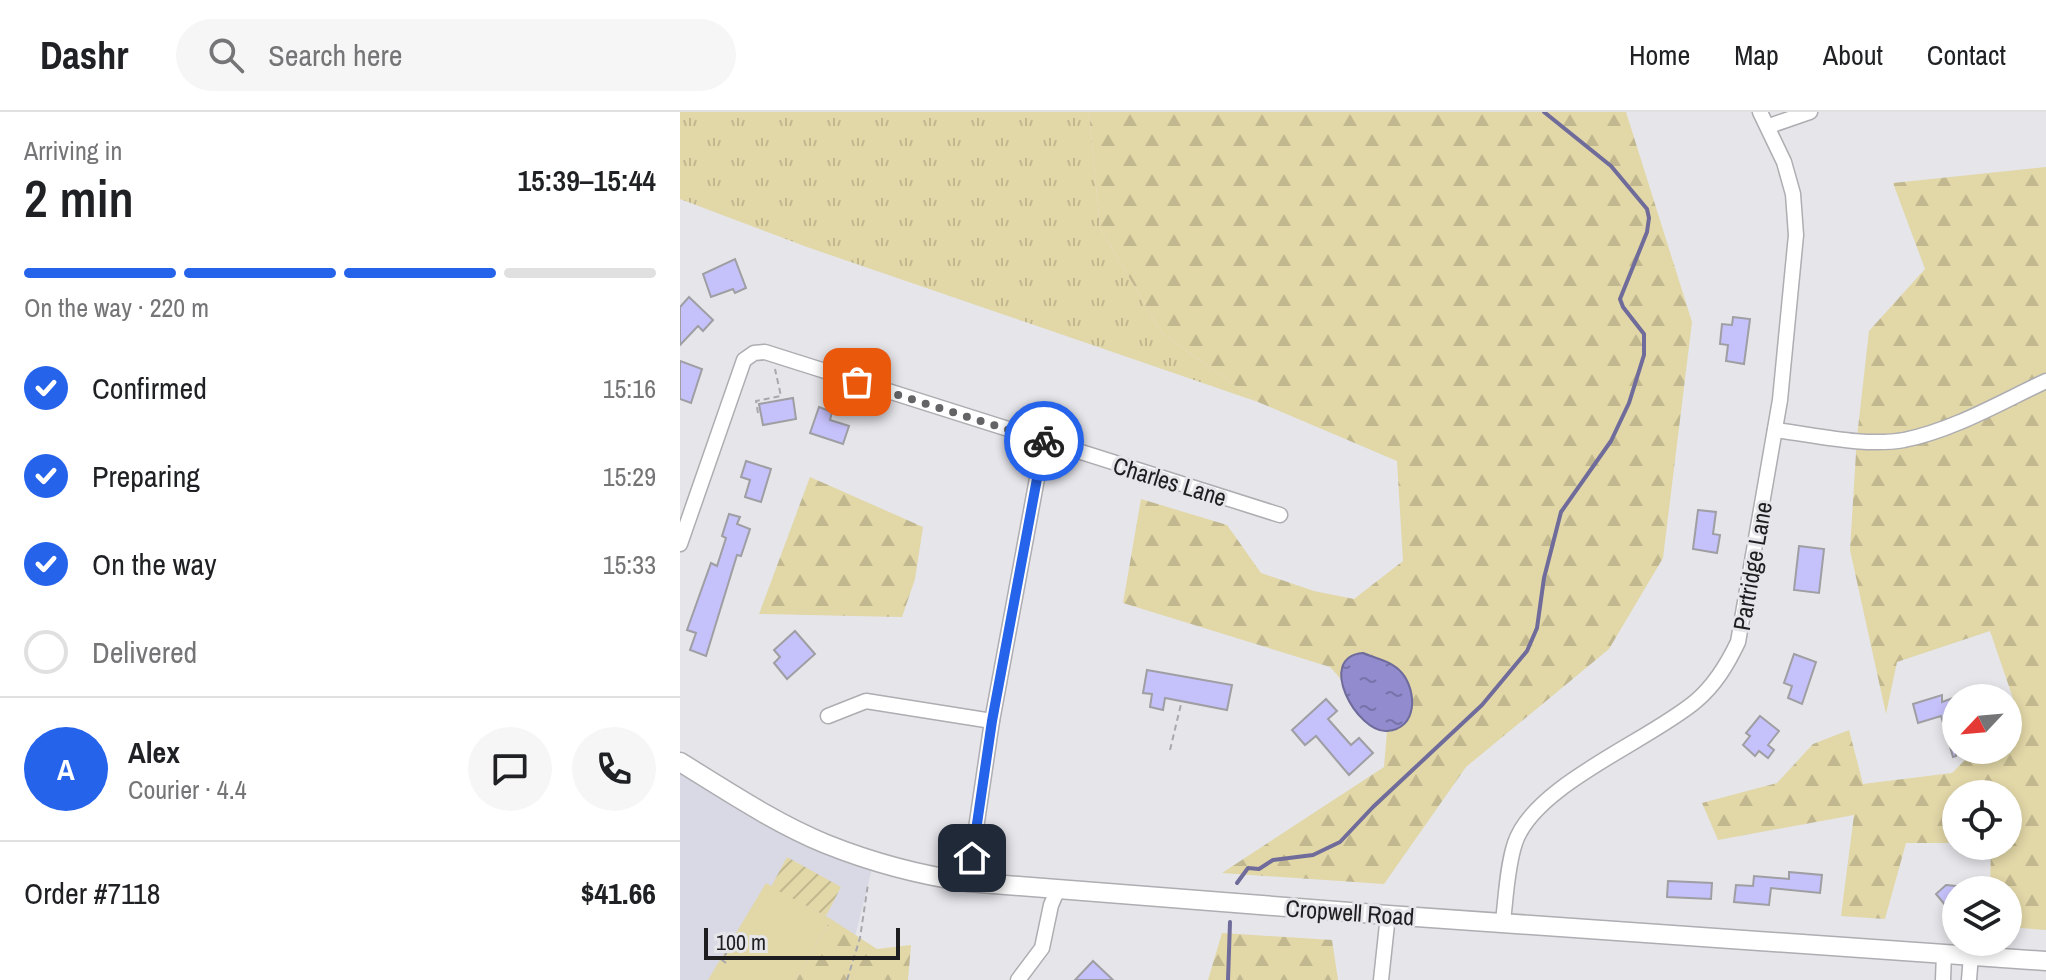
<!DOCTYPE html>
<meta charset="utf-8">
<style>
:root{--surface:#fff;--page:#f6f6f6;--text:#202124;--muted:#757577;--line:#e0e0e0;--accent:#2563eb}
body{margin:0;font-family:"Archivo Narrow",sans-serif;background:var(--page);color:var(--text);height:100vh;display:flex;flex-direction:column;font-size:30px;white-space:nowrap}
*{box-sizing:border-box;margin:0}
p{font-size:26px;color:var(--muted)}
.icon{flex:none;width:44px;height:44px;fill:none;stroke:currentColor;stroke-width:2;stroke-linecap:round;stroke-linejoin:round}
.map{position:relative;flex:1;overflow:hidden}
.sheet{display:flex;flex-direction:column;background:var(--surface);width:680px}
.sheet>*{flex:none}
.needle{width:52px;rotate:244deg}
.controls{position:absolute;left:1262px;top:572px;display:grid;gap:16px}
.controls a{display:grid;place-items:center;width:80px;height:80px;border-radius:50%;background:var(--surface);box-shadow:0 4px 12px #0003;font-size:40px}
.scale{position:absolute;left:24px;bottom:20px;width:196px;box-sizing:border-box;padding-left:8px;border:4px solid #1e1e20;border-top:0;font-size:22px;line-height:28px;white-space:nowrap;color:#1e1e20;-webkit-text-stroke:6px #e5e5ea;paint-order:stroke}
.pin{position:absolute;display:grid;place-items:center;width:68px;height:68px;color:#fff;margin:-34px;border-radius:16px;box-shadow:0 4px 12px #0006}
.courier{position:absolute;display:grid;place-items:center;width:80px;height:80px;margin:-40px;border:6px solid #2563eb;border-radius:50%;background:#fff;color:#222;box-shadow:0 2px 10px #0007}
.headline em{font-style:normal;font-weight:600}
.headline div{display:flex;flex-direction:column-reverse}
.headline{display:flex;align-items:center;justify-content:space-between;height:136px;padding:0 24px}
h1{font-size:52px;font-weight:600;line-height:60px}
.bar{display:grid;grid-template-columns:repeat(4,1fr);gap:12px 8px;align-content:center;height:96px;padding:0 24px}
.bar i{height:10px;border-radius:6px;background:var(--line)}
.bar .active{background:var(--accent)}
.bar p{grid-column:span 4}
.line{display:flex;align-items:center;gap:20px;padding:0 24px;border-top:2px solid var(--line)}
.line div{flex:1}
.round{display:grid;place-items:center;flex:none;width:84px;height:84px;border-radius:42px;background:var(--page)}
ol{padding:0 24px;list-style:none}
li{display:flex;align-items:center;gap:24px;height:88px}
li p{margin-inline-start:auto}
li .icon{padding:8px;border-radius:50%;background:var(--accent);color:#fff;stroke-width:4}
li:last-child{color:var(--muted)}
li i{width:44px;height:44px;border:4px solid var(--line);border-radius:50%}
header{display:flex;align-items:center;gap:48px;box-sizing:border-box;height:112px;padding:0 40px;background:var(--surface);border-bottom:2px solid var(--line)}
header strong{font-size:38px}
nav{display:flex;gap:44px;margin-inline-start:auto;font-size:28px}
.search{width:560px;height:72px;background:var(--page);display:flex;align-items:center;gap:20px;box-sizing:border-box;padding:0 28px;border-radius:44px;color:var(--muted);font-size:30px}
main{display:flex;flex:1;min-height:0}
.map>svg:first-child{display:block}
.built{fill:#d9d9e5}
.grass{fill:url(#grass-tufts)}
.forest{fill:url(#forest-firs)}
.park{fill:#e2d7a7}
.garden{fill:url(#garden-furrows)}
.water{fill:url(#water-ripples);stroke:#6f6b9a;stroke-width:2}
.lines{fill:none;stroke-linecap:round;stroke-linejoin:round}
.stream{stroke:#6f6b9a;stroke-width:4}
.building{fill:#c5c1fa;stroke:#9e9ea3;stroke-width:2}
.minor-casing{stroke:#adadb2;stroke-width:17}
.tertiary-casing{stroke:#adadb2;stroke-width:21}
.path{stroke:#a9a9ad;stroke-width:2;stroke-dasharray:6 4;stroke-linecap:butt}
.minor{stroke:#fff;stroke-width:14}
.tertiary{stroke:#fff;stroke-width:18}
.done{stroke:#646467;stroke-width:8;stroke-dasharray:0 14.4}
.route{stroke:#2563eb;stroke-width:10}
.labels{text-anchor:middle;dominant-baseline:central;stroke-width:6;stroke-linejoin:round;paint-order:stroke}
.street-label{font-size:24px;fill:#1e1e20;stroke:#e5e5ea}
</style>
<header>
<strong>Dashr</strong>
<div class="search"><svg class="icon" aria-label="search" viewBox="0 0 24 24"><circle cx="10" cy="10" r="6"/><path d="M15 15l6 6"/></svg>Search here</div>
<nav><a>Home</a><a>Map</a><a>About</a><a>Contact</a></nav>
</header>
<main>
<section class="sheet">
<div class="headline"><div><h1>2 min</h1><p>Arriving in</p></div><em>15:39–15:44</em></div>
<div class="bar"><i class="active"></i><i class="active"></i><i class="active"></i><i></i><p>On the way · 220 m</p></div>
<ol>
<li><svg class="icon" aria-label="check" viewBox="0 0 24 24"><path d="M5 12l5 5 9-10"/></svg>Confirmed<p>15:16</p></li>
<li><svg class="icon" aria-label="check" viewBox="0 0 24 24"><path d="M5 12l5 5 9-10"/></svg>Preparing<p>15:29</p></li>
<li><svg class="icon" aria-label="check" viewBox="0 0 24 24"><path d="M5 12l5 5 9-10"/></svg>On the way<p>15:33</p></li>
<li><i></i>Delivered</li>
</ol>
<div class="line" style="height:144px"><b class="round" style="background:var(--accent);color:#fff">A</b><div><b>Alex</b><p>Courier · 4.4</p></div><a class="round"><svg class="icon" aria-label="chat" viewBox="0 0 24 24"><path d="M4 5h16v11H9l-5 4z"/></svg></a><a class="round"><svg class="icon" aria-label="phone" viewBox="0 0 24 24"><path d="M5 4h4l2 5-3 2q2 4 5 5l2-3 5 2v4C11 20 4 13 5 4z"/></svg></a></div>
<div class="line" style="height:104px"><div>Order #7118</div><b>$41.66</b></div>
</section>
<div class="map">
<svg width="1366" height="868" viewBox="0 0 1366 868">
<defs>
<pattern id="grass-tufts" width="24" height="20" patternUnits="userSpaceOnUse" patternTransform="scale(2)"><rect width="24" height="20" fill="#e2d7a7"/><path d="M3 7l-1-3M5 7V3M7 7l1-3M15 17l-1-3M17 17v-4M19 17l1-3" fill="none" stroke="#c1b88f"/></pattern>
<pattern id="forest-firs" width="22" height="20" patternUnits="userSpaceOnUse" patternTransform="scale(2)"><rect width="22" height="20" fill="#e2d7a7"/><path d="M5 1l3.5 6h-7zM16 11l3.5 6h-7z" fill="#c1b88f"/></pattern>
<pattern id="garden-furrows" width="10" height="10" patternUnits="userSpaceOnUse" patternTransform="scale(2)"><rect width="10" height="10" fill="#e2d7a7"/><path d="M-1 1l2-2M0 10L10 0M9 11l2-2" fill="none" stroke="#c1b88f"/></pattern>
<pattern id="water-ripples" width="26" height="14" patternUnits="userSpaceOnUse" patternTransform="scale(2)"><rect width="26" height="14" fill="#928ccf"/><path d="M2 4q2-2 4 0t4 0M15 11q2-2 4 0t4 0" fill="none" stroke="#7772a8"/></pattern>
</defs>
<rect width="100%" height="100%" fill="#e5e5ea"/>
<path class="built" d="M 0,650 L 194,749 L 164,868 L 0,868 Z"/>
<path class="grass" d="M 0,0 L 409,0 L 420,116 L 482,221 L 578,290 L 127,135 L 0,87 Z"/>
<g class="forest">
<path d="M 409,0 L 946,0 L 1012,210 L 983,446 L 929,537 L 786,655 L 704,772 L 542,761 L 704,655 L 707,619 L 650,555 L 443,491 L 461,387 L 547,413 L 581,461 L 634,479 L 674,487 L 723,449 L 717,349 L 578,290 L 482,221 L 420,116 Z"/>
<path d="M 1366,55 L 1366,818 L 1328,815 L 1328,778 L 1310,778 L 1311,734 L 1328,734 L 1328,682 L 1276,682 L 1276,731 L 1226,731 L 1205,807 L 1161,804 L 1174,703 L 1038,728 L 1022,691 L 1097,671 L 1133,632 L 1169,618 L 1183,672 L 1272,661 L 1295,638 L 1328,638 L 1328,600 L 1335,592 L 1310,519 L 1217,550 L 1206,602 L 1170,438 L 1177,325 L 1189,219 L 1245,157 L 1213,71 Z"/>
<path d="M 130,365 L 243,415 L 235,467 L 222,505 L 79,502 Z"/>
<path d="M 151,807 L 197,837 L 231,833 L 228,868 L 116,868 Z"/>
<path d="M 542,821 L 652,828 L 658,868 L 528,868 Z"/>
</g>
<path class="park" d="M 86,771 L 151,807 L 116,868 L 28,868 Z"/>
<path class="garden" d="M 107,745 L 161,775 L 146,804 L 91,775 Z"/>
<path class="water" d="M 683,541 C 697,547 712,549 722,561 C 737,579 738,617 707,619 C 677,621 635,545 683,541 Z"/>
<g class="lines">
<g class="stream">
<path d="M 557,771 L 568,756 L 579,757 L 593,748 L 633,743 L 660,730 L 693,695 L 802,593 L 847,539 L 857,516 L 864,466 L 881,400 L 931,329 L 949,291 L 964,243 L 964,222 L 943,195 L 940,187 L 967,120 L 969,106 L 967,97 L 931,54 L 864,0"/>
<path d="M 548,868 L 550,810"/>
</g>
</g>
<g class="building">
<path d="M 55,147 L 66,176 L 55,181 L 53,177 L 31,185 L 23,162 Z"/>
<path d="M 9,185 L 33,208 L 23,219 L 18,214 L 0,233 L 0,195 Z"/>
<path d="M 1053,205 L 1070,207 L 1064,252 L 1046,249 L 1048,233 L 1040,232 L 1042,212 L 1052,213 Z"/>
<path d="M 0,249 L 22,257 L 11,291 L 0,287 Z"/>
<path d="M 113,286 L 116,307 L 83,313 L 79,292 Z"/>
<path d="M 139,295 L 152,300 L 150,308 L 169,314 L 163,332 L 130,321 Z"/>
<path d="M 66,349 L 91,357 L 81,390 L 65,385 L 70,368 L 61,365 Z"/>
<path d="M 1018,398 L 1036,400 L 1033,422 L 1040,423 L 1037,441 L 1013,437 Z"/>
<path d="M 49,402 L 60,405 L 57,412 L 70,417 L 61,444 L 57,443 L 26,544 L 10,538 L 16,521 L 7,518 L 31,451 L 37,454 L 46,426 L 42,424 Z"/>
<path d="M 1119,434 L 1144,437 L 1139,481 L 1114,478 Z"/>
<path d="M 115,519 L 135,542 L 107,567 L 94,551 L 100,545 L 94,538 Z"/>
<path d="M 1114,542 L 1136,550 L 1122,592 L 1108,586 L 1112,574 L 1104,571 Z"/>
<path d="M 467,558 L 552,573 L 547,598 L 485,586 L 483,598 L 470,595 L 472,582 L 463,581 Z"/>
<path d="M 1262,583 L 1262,590 L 1276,585 L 1276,644 L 1273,645 L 1261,604 L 1238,611 L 1233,592 Z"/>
<path d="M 646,587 L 657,599 L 648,607 L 671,633 L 679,626 L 693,641 L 669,663 L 636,624 L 625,633 L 612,618 Z"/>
<path d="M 1080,604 L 1099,619 L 1088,633 L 1094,638 L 1088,646 L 1079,639 L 1075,644 L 1063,633 L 1070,624 L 1066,621 Z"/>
<path d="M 1109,760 L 1142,763 L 1140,781 L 1091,776 L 1089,793 L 1054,790 L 1056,773 L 1073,774 L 1074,764 L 1109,767 Z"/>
<path d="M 988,769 L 1032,771 L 1031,787 L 987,785 Z"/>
<path d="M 1266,773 L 1276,774 L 1276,806 L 1256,782 Z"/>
<path d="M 413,849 L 433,868 L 395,868 Z"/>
</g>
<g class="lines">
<g class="minor-casing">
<g id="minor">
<path d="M 1089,14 L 1130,0"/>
<path d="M 1095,318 C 1136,323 1184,335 1224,328 C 1274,318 1321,290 1366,269"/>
<path d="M 0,432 L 64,248 L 74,241 L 85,240 L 600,403"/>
<path d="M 148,604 L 186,589 L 312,609"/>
<path d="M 288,770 L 312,609 L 364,329"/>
<path d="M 823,809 C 826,785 827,755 835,731 C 854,673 969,629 1016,589 C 1035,573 1047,553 1058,530 L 1100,288 L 1116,123 L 1113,82 L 1104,50 L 1080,0"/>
<path d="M 338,868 L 362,836 L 371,793 L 378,777"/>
<path d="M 701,868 L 708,803"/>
<path d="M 1263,868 L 1264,841"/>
<path d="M 1289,868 L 1291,843"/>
</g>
</g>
<g class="tertiary-casing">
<path id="tertiary" d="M 0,650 C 47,679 95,711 146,732 C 191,750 239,763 288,770 L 708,803 L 1366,849"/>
</g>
<g class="path">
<path d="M 78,301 L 76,289 L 101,284 L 95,257"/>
<path d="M 490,638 L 502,588"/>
<path d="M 46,851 L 42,848 L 53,830"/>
<path d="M 167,868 L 180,826 L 188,772"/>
</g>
<use href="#minor" class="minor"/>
<use href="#tertiary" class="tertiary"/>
</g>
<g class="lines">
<path class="done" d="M 177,270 L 364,329"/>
<path class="route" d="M 292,746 L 312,609 L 364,329"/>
</g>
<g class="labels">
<g class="street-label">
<text transform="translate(490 369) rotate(17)">Charles Lane</text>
<text transform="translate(1072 454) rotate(-80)">Partridge Lane</text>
<text transform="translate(670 800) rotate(4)">Cropwell Road</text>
</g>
</g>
</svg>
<div class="controls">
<a><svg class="needle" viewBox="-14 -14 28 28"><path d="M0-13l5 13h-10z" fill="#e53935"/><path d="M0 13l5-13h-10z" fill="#757577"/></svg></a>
<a><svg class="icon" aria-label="locate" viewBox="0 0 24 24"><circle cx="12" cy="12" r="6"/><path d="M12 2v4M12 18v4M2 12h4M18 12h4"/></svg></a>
<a><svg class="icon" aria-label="layers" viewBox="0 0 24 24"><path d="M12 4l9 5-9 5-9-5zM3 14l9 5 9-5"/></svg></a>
</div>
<div class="scale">100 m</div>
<div class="pin" style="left:177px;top:270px;background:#ea580c"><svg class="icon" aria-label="bag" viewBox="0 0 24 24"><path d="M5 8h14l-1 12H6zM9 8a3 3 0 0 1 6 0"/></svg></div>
<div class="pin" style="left:292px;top:746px;background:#1f2937"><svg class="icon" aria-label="home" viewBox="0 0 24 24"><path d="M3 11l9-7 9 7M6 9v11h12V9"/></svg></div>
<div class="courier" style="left:364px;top:329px"><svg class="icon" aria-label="bike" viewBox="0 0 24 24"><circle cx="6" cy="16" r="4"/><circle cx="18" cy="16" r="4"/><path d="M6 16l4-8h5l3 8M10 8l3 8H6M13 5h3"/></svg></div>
</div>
</main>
